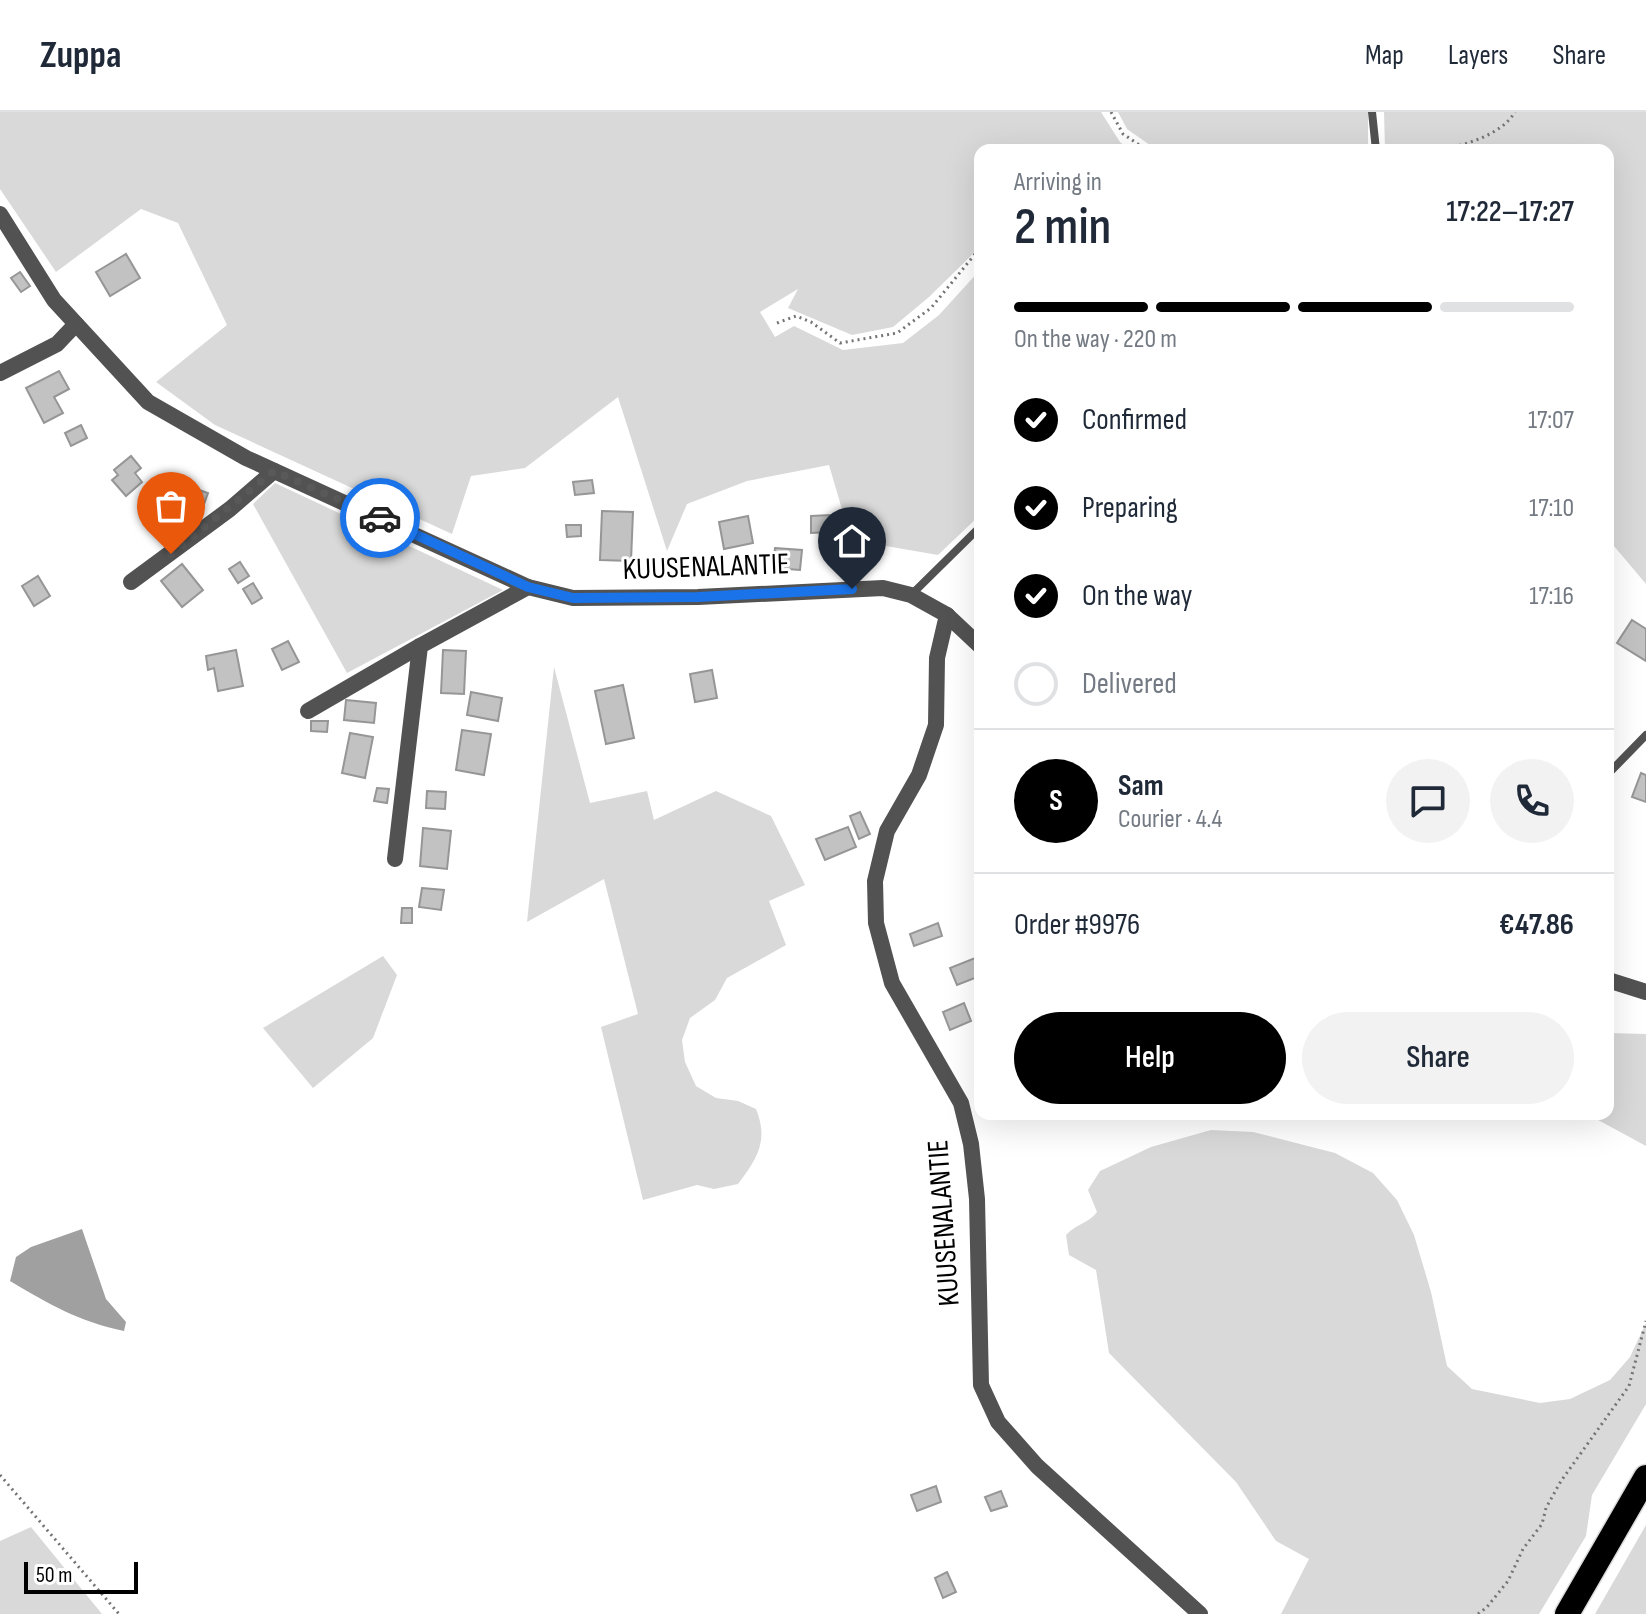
<!DOCTYPE html>
<meta charset="utf-8">
<style>
:root{--surface:#fff;--page:#f2f2f3;--text:#1f2937;--muted:#747a83;--line:#e0e1e3;--accent:#000}
body{margin:0;font-family:"Sofia Sans Condensed",sans-serif;background:var(--page);color:var(--text);height:100vh;display:flex;flex-direction:column;font-size:30px;white-space:nowrap}
*{box-sizing:border-box;margin:0}
p{font-size:26px;color:var(--muted)}
.icon{flex:none;width:44px;height:44px;fill:none;stroke:currentColor;stroke-width:2;stroke-linecap:round;stroke-linejoin:round}
.map{position:relative;flex:1;overflow:hidden}
.drawer{position:absolute;left:974px;top:32px;width:640px;height:976px;display:flex;flex-direction:column;background:var(--surface);border-radius:16px;box-shadow:0 8px 32px #0002}
.drawer>*{flex:none}
.scale{position:absolute;left:24px;bottom:20px;width:114px;box-sizing:border-box;padding-left:8px;border:4px solid #000;border-top:0;font-size:22px;line-height:28px;white-space:nowrap;color:#000;-webkit-text-stroke:6px #fff;paint-order:stroke}
.pin{position:absolute;display:grid;place-items:center;width:68px;height:68px;color:#fff;margin:-82px -34px;border-radius:50% 50% 50% 0;rotate:-45deg;box-shadow:0 0 8px #0007}
.pin .icon{rotate:45deg}
.courier{position:absolute;display:grid;place-items:center;width:80px;height:80px;margin:-40px;border:6px solid #1a73e8;border-radius:50%;background:#fff;color:#222;box-shadow:0 2px 10px #0007}
.head em{font-style:normal;font-weight:600}
.head div{display:flex;flex-direction:column-reverse}
.head{display:flex;align-items:center;justify-content:space-between;height:136px;padding:0 40px}
h1{font-size:52px;font-weight:600;line-height:60px}
.bar{display:grid;grid-template-columns:repeat(4,1fr);gap:12px 8px;align-content:center;height:96px;padding:0 40px}
.bar i{height:10px;border-radius:6px;background:var(--line)}
.bar .current{background:var(--accent)}
.bar p{grid-column:span 4}
.line{display:flex;align-items:center;gap:20px;padding:0 40px;border-top:2px solid var(--line)}
.line div{flex:1}
.round{display:grid;place-items:center;flex:none;width:84px;height:84px;border-radius:42px;background:var(--page)}
ol{padding:0 40px;list-style:none}
li{display:flex;align-items:center;gap:24px;height:88px}
li p{margin-inline-start:auto}
li .icon{padding:8px;border-radius:50%;background:var(--accent);color:#fff;stroke-width:4}
li:last-child{color:var(--muted)}
li i{width:44px;height:44px;border:4px solid var(--line);border-radius:50%}
.cta{display:flex;gap:16px;margin-top:auto;padding:16px 40px}
.cta a{flex:1;height:92px;border-radius:48px;background:var(--accent);color:#fff;font-size:32px;font-weight:600;line-height:92px;text-align:center}
.cta a+a{background:var(--page);color:var(--text)}
header{display:flex;align-items:center;gap:48px;box-sizing:border-box;height:112px;padding:0 40px;background:var(--surface);border-bottom:2px solid var(--line)}
header strong{font-size:38px}
nav{display:flex;gap:44px;margin-inline-start:auto;font-size:28px}
.map>svg:first-child{display:block}
.green{fill:#d9d9d9}
.water{fill:#a0a0a0}
.building{fill:#c2c2c2;stroke:#969696;stroke-width:2}
.lines{fill:none;stroke-linecap:round;stroke-linejoin:round}
.highway-casing{stroke:#dbdbdb;stroke-width:27}
.path{stroke:#747474;stroke-width:3;stroke-dasharray:2 4;stroke-linecap:butt}
.lane{stroke:#525252;stroke-width:8}
.street{stroke:#525252;stroke-width:16}
.highway{stroke:#000;stroke-width:24}
.done{stroke:#595959;stroke-width:8;stroke-dasharray:0 14.4}
.route{stroke:#1a73e8;stroke-width:10}
.labels{text-anchor:middle;dominant-baseline:central;stroke-width:6;stroke-linejoin:round;paint-order:stroke}
.street-label{font-size:30px;fill:#000;stroke:#fff}
</style>
<header>
<strong>Zuppa</strong>
<nav><a>Map</a><a>Layers</a><a>Share</a></nav>
</header>
<div class="map">
<svg width="1646" height="1502" viewBox="0 0 1646 1502">
<rect width="100%" height="100%" fill="#fff"/>
<g class="green">
<path d="M 0,0 L 1101,0 L 1120,30 L 1130,38 L 980,38 L 980,135 L 929,185 L 893,215 L 852,223 L 788,196 L 798,177 L 760,200 L 775,225 L 794,214 L 843,238 L 903,231 L 939,203 L 980,158 L 980,403 L 938,443 L 851,428 L 829,353 L 747,369 L 687,392 L 667,439 L 618,285 L 525,356 L 471,364 L 452,422 L 215,313 L 156,270 L 227,213 L 178,111 L 141,97 L 56,160 L 0,77 Z"/>
<path d="M 1118,0 L 1368,0 L 1368,38 L 1157,38 L 1127,17 Z"/>
<path d="M 1384,0 L 1646,0 L 1646,472 L 1608,427 L 1608,38 L 1385,38 Z"/>
<path d="M 275,371 L 503,478 L 347,561 L 253,392 Z"/>
<path d="M 554,555 L 590,691 L 647,679 L 654,708 L 716,679 L 771,704 L 805,773 L 769,789 L 786,833 L 727,866 L 715,888 L 690,906 L 682,928 L 685,950 L 696,974 L 716,986 L 738,989 L 756,997 C 769,1029 757,1047 738,1072 L 714,1077 L 697,1073 L 643,1088 L 601,915 L 638,902 L 604,767 L 527,810 Z"/>
<path d="M 383,844 L 397,863 L 373,926 L 313,976 L 263,916 Z"/>
<path d="M 1608,921 L 1646,922 L 1646,1034 L 1587,1002 L 1608,1002 Z"/>
<path d="M 1211,1018 L 1253,1020 L 1335,1041 L 1373,1061 L 1397,1088 L 1414,1123 L 1431,1180 L 1447,1254 L 1472,1277 L 1540,1291 L 1570,1287 L 1610,1268 L 1630,1245 L 1646,1211 L 1646,1292 L 1592,1383 L 1586,1424 L 1539,1502 L 1281,1502 L 1309,1447 L 1276,1429 L 1236,1370 L 1109,1241 L 1096,1158 L 1069,1143 L 1066,1123 C 1076,1112 1089,1111 1097,1100 L 1088,1078 L 1100,1059 L 1151,1035 Z"/>
<path d="M 1646,1413 L 1646,1502 L 1595,1502 L 1642,1420 Z"/>
<path d="M 31,1415 L 102,1502 L 0,1502 L 0,1429 Z"/>
</g>
<path class="water" d="M 82,1117 L 106,1187 L 126,1210 L 124,1219 C 77,1209 51,1193 10,1169 L 16,1145 L 31,1135 Z"/>
<g class="building">
<path d="M 126,142 L 140,166 L 110,184 L 96,160 Z"/>
<path d="M 20,160 L 30,174 L 21,180 L 11,166 Z"/>
<path d="M 59,259 L 69,277 L 54,285 L 63,301 L 44,311 L 26,276 Z"/>
<path d="M 81,313 L 87,326 L 71,334 L 65,321 Z"/>
<path d="M 131,344 L 141,356 L 135,361 L 142,370 L 126,384 L 112,368 L 118,363 L 114,358 Z"/>
<path d="M 592,368 L 594,381 L 575,383 L 573,370 Z"/>
<path d="M 191,375 L 208,381 L 200,403 L 183,397 Z"/>
<path d="M 602,399 L 633,400 L 631,449 L 600,448 Z"/>
<path d="M 831,403 L 831,420 L 811,421 L 811,404 Z"/>
<path d="M 748,404 L 753,431 L 724,437 L 719,410 Z"/>
<path d="M 168,406 L 177,415 L 163,427 L 154,418 Z"/>
<path d="M 566,413 L 581,413 L 581,424 L 567,425 Z"/>
<path d="M 775,436 L 802,438 L 800,458 L 773,456 Z"/>
<path d="M 240,450 L 249,464 L 238,471 L 229,457 Z"/>
<path d="M 182,452 L 203,478 L 182,495 L 161,469 Z"/>
<path d="M 38,464 L 50,484 L 34,494 L 22,474 Z"/>
<path d="M 253,471 L 262,486 L 252,492 L 243,477 Z"/>
<path d="M 1632,508 L 1646,517 L 1646,549 L 1617,531 Z"/>
<path d="M 288,529 L 299,550 L 282,558 L 272,537 Z"/>
<path d="M 236,538 L 243,574 L 218,579 L 214,556 L 208,558 L 206,544 Z"/>
<path d="M 443,538 L 466,539 L 464,582 L 441,581 Z"/>
<path d="M 712,558 L 717,586 L 695,590 L 690,562 Z"/>
<path d="M 623,573 L 634,626 L 606,632 L 595,579 Z"/>
<path d="M 471,580 L 502,586 L 498,609 L 467,603 Z"/>
<path d="M 346,588 L 376,591 L 374,611 L 344,608 Z"/>
<path d="M 311,609 L 328,609 L 327,620 L 311,619 Z"/>
<path d="M 462,618 L 491,622 L 484,663 L 456,658 Z"/>
<path d="M 350,621 L 373,625 L 365,666 L 342,661 Z"/>
<path d="M 1641,661 L 1646,663 L 1646,690 L 1632,685 Z"/>
<path d="M 377,676 L 389,677 L 387,691 L 374,689 Z"/>
<path d="M 427,679 L 446,680 L 445,697 L 426,696 Z"/>
<path d="M 860,700 L 870,722 L 859,727 L 850,704 Z"/>
<path d="M 848,715 L 856,735 L 825,748 L 816,727 Z"/>
<path d="M 423,716 L 451,719 L 447,757 L 420,754 Z"/>
<path d="M 422,776 L 444,778 L 441,798 L 419,795 Z"/>
<path d="M 402,796 L 412,796 L 412,811 L 401,811 Z"/>
<path d="M 938,811 L 942,824 L 914,834 L 910,822 Z"/>
<path d="M 975,846 L 980,864 L 957,873 L 950,856 Z"/>
<path d="M 964,891 L 971,909 L 950,918 L 943,900 Z"/>
<path d="M 936,1374 L 941,1390 L 917,1399 L 911,1383 Z"/>
<path d="M 1001,1379 L 1007,1394 L 991,1399 L 985,1385 Z"/>
<path d="M 947,1460 L 956,1480 L 943,1486 L 935,1466 Z"/>
</g>
<g class="lines">
<g class="highway-casing">
<path id="highway" d="M 1567,1502 L 1646,1365"/>
</g>
<g class="path">
<path d="M 1111,0 L 1123,22 L 1147,38"/>
<path d="M 1442,38 C 1467,32 1501,23 1515,0"/>
<path d="M 777,211 L 796,204 L 811,210 L 840,231 L 897,221 L 931,196 L 980,136"/>
<path d="M 0,1363 L 119,1502"/>
<path d="M 1478,1502 L 1487,1495 L 1508,1469 L 1523,1437 L 1542,1412 L 1546,1396 L 1561,1369 L 1629,1274 L 1646,1209"/>
</g>
<g class="lane">
<path d="M 1372,0 L 1376,38"/>
<path d="M 911,483 L 980,415"/>
<path d="M 1608,662 L 1646,623"/>
</g>
<g class="street">
<path d="M 0,102 L 54,188 L 148,290 L 246,346 L 528,475 L 573,486 L 698,485 L 883,476 L 911,483 L 947,503 L 937,546 L 936,613 L 919,663 L 887,719 L 875,769 L 876,811 L 892,871 L 961,991 L 971,1032 L 977,1087 L 981,1273 L 998,1310 L 1037,1354 L 1200,1502"/>
<path d="M 0,261 L 57,232 L 76,212"/>
<path d="M 131,470 L 230,397 L 274,359"/>
<path d="M 947,503 L 980,534"/>
<path d="M 308,599 L 420,534"/>
<path d="M 395,747 L 420,534 L 528,475"/>
<path d="M 1608,868 L 1646,880"/>
</g>
<use href="#highway" class="highway"/>
</g>
<g class="lines">
<path class="done" d="M 171,442 L 274,359 L 380,406"/>
<path class="route" d="M 380,406 L 528,475 L 573,486 L 698,485 L 852,477"/>
</g>
<g class="labels">
<g class="street-label">
<text transform="translate(706 455) rotate(-2)">KUUSENALANTIE</text>
<text transform="translate(944 1111) rotate(-94)">KUUSENALANTIE</text>
</g>
</g>
</svg>
<div class="scale">50 m</div>
<div class="pin" style="left:171px;top:442px;background:#ea580c"><svg class="icon" aria-label="bag" viewBox="0 0 24 24"><path d="M5 8h14l-1 12H6zM9 8a3 3 0 0 1 6 0"/></svg></div>
<div class="pin" style="left:852px;top:477px;background:#1f2937"><svg class="icon" aria-label="home" viewBox="0 0 24 24"><path d="M3 11l9-7 9 7M6 9v11h12V9"/></svg></div>
<div class="courier" style="left:380px;top:406px"><svg class="icon" aria-label="car" viewBox="0 0 24 24"><path d="M5 17H2v-5l4-1 3-4h7l3 4 3 1v5h-3M9 17h6M6 11h13"/><circle cx="7" cy="17" r="2"/><circle cx="17" cy="17" r="2"/></svg></div>
<section class="drawer">
<div class="head"><div><h1>2 min</h1><p>Arriving in</p></div><em>17:22–17:27</em></div>
<div class="bar"><i class="current"></i><i class="current"></i><i class="current"></i><i></i><p>On the way · 220 m</p></div>
<ol>
<li><svg class="icon" aria-label="check" viewBox="0 0 24 24"><path d="M5 12l5 5 9-10"/></svg>Confirmed<p>17:07</p></li>
<li><svg class="icon" aria-label="check" viewBox="0 0 24 24"><path d="M5 12l5 5 9-10"/></svg>Preparing<p>17:10</p></li>
<li><svg class="icon" aria-label="check" viewBox="0 0 24 24"><path d="M5 12l5 5 9-10"/></svg>On the way<p>17:16</p></li>
<li><i></i>Delivered</li>
</ol>
<div class="line" style="height:144px"><b class="round" style="background:var(--accent);color:#fff">S</b><div><b>Sam</b><p>Courier · 4.4</p></div><a class="round"><svg class="icon" aria-label="chat" viewBox="0 0 24 24"><path d="M4 5h16v11H9l-5 4z"/></svg></a><a class="round"><svg class="icon" aria-label="phone" viewBox="0 0 24 24"><path d="M5 4h4l2 5-3 2q2 4 5 5l2-3 5 2v4C11 20 4 13 5 4z"/></svg></a></div>
<div class="line" style="height:104px"><div>Order #9976</div><b>€47.86</b></div>
<div class="cta"><a>Help</a><a>Share</a></div>
</section>
</div>
